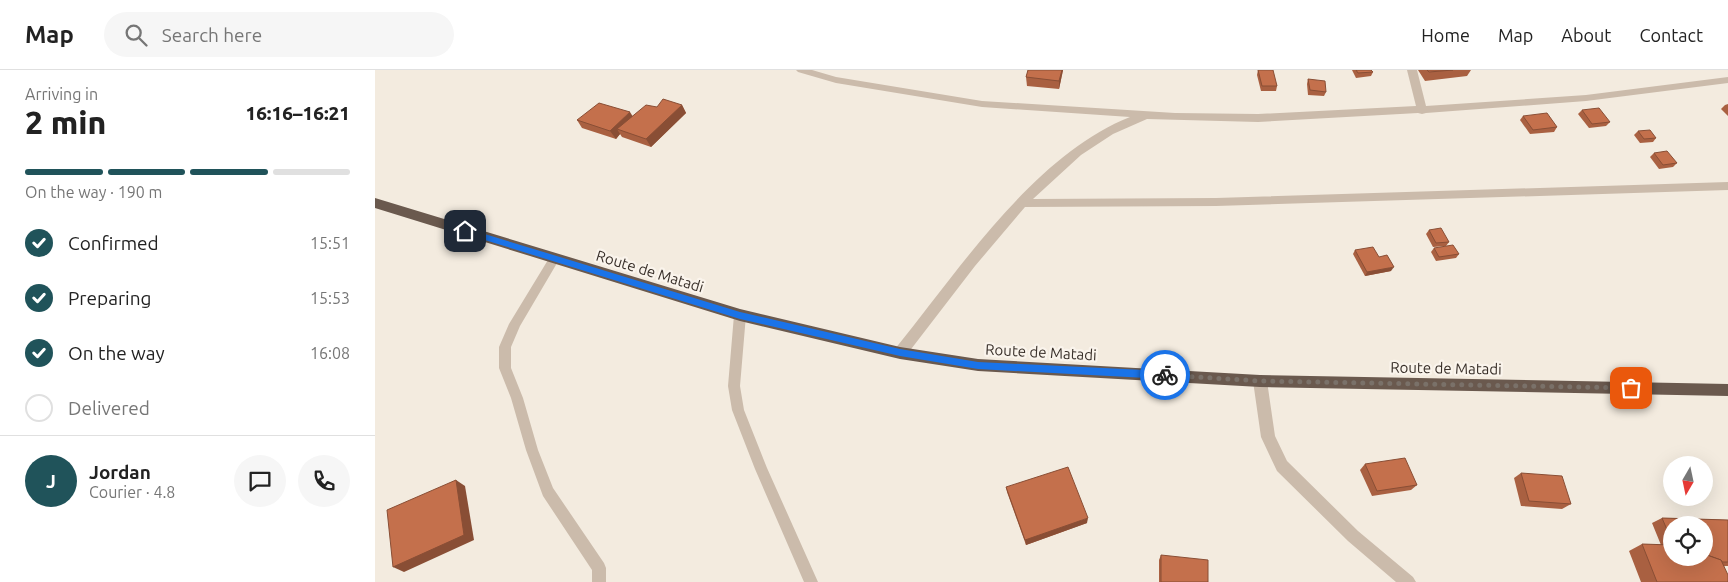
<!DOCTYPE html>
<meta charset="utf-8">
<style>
:root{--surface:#fff;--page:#f6f6f6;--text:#222;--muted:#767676;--line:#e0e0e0;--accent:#20535a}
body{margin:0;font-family:Ubuntu,sans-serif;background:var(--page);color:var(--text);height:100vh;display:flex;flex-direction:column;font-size:19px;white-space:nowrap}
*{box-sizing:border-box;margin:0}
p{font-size:16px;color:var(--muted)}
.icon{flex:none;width:28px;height:28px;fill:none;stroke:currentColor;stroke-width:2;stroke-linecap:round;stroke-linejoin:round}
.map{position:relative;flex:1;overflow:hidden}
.sheet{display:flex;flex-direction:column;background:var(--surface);width:375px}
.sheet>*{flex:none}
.needle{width:32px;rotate:189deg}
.controls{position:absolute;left:1288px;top:386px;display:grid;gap:10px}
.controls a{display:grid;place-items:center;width:50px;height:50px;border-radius:50%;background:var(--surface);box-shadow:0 5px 20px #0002;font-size:25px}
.pin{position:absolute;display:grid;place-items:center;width:42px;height:42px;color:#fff;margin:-21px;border-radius:10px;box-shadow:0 2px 8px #0006}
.courier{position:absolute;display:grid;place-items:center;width:50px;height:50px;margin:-25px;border:4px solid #1a73e8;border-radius:50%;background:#fff;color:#222;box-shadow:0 1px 6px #0007}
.head em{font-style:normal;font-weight:800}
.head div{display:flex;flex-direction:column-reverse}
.head{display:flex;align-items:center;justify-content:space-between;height:85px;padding:0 25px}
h1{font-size:32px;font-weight:800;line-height:38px}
.bar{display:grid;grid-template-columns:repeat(4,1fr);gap:8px 5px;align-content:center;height:60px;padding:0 25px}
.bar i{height:6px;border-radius:4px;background:var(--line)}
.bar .active{background:var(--accent)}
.bar p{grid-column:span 4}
.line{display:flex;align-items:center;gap:12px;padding:0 25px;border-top:1px solid var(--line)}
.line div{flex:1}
.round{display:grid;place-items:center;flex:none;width:52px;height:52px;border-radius:26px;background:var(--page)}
ol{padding:0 25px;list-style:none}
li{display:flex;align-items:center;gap:15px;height:55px}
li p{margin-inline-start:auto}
li .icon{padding:5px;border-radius:50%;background:var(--accent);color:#fff;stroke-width:4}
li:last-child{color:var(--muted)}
li i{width:28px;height:28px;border:2px solid var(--line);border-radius:50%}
header{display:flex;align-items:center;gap:30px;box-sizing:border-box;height:70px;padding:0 25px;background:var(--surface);border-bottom:1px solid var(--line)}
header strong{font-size:24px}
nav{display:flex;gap:28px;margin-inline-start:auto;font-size:18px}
.search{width:350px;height:45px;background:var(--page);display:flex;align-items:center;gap:12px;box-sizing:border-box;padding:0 18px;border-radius:28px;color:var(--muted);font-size:19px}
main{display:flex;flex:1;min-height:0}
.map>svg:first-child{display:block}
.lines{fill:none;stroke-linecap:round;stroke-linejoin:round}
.service{fill:#cbbbab;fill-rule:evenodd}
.minor{fill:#cbbbab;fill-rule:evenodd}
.trunk{fill:#6a594e;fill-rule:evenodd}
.wall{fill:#a96041;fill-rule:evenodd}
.shaded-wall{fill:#894e35}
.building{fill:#c4704c;stroke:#894e35}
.route{fill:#1a73e8}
.done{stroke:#7a7169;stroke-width:5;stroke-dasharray:0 9}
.labels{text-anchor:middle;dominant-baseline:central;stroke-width:4.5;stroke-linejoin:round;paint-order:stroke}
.street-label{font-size:15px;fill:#39302a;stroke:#faf4ec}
</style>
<header>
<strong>Map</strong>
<div class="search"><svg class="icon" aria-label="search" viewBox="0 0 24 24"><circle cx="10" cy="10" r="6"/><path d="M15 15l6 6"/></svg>Search here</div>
<nav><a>Home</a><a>Map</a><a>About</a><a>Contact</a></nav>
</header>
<main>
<section class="sheet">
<div class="head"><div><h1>2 min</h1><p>Arriving in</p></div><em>16:16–16:21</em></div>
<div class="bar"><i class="active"></i><i class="active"></i><i class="active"></i><i></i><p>On the way · 190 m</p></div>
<ol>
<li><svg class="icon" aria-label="check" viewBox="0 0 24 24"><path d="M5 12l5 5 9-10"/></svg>Confirmed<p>15:51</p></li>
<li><svg class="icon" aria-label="check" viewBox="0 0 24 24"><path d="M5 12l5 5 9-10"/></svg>Preparing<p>15:53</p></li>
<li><svg class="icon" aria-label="check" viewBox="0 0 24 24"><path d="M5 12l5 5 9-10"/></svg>On the way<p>16:08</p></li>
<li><i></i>Delivered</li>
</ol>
<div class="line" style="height:90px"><b class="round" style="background:var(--accent);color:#fff">J</b><div><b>Jordan</b><p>Courier · 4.8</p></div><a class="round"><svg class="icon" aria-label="chat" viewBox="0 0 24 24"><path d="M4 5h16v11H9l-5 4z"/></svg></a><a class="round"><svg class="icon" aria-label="phone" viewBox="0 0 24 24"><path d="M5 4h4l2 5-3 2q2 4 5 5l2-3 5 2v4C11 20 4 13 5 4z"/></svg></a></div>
</section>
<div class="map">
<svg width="1353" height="512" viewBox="0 0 1353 512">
<rect width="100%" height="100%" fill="#f3ebdf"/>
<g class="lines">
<g class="service">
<path d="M 180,184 L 185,188 L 145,256 L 136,277 L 136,298 L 148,328 L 163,380 L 178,418 L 229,493 L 231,498 L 231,512 L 217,512 L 217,500 L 168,426 L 151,380 L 136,328 L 124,298 L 124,277 L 134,254 L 176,185 Z"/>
<path d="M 365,240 L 369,242 L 371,245 L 365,316 L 369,340 L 392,398 L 443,512 L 429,512 L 380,399 L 357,340 L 353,316 L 359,245 L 361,242 Z"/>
</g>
<g class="minor">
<path d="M 421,0 L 437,0 L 461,7 L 607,31 L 800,43 L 883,44 L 1041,36 L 1032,0 L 1042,0 L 1051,36 L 1211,25 L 1353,7 L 1353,13 L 1211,31 L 1051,43 L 1047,44 L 1043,43 L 883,52 L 772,49 L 738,64 L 706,85 L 658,129 L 841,128 L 1353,112 L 1353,120 L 841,136 L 650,137 L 600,196 L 530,287 L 525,288 L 520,287 L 519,283 L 520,279 C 584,200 659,85 755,47 L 607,37 L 461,13 L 423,2 Z"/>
<path d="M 885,305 L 890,307 L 892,311 L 900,366 L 912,391 L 983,461 L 1038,507 L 1041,512 L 1021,512 L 973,471 L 902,401 L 886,367 L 878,311 L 880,307 Z"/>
</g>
<path class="trunk" d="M 0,128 L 365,239 L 525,277 L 603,289 L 885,305 L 1353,314 L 1353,326 L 885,317 L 603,301 L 525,289 L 365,251 L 0,138 Z"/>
</g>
<g class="wall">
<path d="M 653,0 L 688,0 L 684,19 L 652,16 L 651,7 Z"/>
<path d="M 883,0 L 902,16 L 901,21 L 886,21 L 882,5 Z"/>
<path d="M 977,0 L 996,0 L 998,2 L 996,6 L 981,8 Z"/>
<path d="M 1043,0 L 1096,0 L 1092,6 L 1050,11 Z"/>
<path d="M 933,9 L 951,22 L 949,26 L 933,25 L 932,14 Z"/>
<path d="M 1353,34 L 1353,46 L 1346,39 L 1350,35 Z"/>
<path d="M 307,35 L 311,43 L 276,77 L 247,67 L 245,64 L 241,69 L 207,58 L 202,50 L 258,46 L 282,37 Z"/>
<path d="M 1207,40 L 1235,52 L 1231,56 L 1214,58 L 1203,44 Z"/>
<path d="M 1148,46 L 1182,57 L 1179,62 L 1155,64 L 1145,50 Z"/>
<path d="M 1263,61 L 1281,68 L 1278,72 L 1265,73 L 1259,65 Z"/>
<path d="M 1279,83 L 1302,93 L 1298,97 L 1284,99 L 1275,87 Z"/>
<path d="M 1054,160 L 1074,172 L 1071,176 L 1058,177 L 1051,164 Z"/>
<path d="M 1059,178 L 1084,184 L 1081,188 L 1061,191 L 1056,182 Z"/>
<path d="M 980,180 L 1004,187 L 1016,201 L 990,206 L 978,184 Z"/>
<path d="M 990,394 L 1042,415 L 1036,420 L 997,426 L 985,400 Z"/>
<path d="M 1146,403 L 1196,434 L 1187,439 L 1146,436 L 1139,408 Z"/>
<path d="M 631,417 L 712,453 L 651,475 L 632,422 Z"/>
<path d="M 1287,448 L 1353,450 L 1353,496 L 1349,496 L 1353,512 L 1266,512 L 1254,481 L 1267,474 L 1286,475 L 1277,453 ZM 1296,455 L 1329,488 L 1296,488 Z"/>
<path d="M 786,485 L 833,512 L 784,512 L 784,490 Z"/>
</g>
<g class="shaded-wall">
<path d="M 687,0 L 688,0 L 684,19 L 684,11 Z"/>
<path d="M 307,35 L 311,43 L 276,77 L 271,69 Z"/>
<path d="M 255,42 L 260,50 L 242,59 L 245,64 L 241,69 L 235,61 Z"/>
<path d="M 1019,197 L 1016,201 L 990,206 L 992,202 Z"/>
<path d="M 81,410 L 90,416 L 99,470 L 29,502 L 18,497 Z"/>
<path d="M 713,448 L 712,453 L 651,475 L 650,470 Z"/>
</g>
<g class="building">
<path d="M 653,0 L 687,0 L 684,11 L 651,7 Z"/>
<path d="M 883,0 L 898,0 L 902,16 L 887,16 Z"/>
<path d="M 981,0 L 996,0 L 998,2 L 983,3 Z"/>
<path d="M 1052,0 L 1078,0 L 1054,2 Z"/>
<path d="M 933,9 L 950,11 L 951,22 L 935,20 Z"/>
<path d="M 288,29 L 307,35 L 271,69 L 242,59 L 271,35 L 282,37 Z"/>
<path d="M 224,33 L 255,42 L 235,61 L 202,50 Z"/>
<path d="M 1224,38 L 1235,52 L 1217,54 L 1207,40 Z"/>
<path d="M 1172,43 L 1182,57 L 1158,60 L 1148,46 Z"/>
<path d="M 1275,60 L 1281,68 L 1269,69 L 1263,61 Z"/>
<path d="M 1292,81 L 1302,93 L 1288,95 L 1279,83 Z"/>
<path d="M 1066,158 L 1074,172 L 1061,173 L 1054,160 Z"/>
<path d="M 1078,175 L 1084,184 L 1064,187 L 1059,178 Z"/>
<path d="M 998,177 L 1004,187 L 1012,185 L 1019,197 L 992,202 L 980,180 Z"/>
<path d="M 1030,388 L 1042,415 L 1002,421 L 990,394 Z"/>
<path d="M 693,397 L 713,448 L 650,470 L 631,417 Z"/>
<path d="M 1146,403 L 1187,406 L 1196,434 L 1154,431 Z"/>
<path d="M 81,410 L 89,465 L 18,497 L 12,440 Z"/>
<path d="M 1287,448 L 1353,450 L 1353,492 L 1347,492 L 1346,490 L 1329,484 L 1329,455 L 1296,455 L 1296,469 Z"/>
<path d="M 1267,474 L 1296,475 L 1296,488 L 1329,488 L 1329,484 L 1346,490 L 1353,505 L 1353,512 L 1282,512 Z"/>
<path d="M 786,485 L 833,490 L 833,512 L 786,512 Z"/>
</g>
<path class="route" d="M 90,158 L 365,242 L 525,279 L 603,292 L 790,301 L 794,305 L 790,309 L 603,299 L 525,286 L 365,249 L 87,163 L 86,161 Z"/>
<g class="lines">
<path class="done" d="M 790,305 L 885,311 L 1256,318"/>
</g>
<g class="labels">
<g class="street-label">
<text transform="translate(275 201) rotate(17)">Route de Matadi</text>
<text transform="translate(666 282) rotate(3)">Route de Matadi</text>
<text transform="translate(1071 298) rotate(1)">Route de Matadi</text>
</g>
</g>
</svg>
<div class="controls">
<a><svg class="needle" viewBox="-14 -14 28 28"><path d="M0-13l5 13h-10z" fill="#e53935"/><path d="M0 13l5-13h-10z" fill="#767676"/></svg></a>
<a><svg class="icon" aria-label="locate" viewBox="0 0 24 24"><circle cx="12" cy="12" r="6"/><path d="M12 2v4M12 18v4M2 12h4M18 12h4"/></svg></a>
</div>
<div class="pin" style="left:1256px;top:318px;background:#ea580c"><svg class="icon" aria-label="bag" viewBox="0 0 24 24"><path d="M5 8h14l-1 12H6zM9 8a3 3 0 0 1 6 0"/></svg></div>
<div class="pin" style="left:90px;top:161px;background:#1f2937"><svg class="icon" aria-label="home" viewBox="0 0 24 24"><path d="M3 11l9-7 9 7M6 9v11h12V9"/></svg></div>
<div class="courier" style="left:790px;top:305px"><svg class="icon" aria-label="bike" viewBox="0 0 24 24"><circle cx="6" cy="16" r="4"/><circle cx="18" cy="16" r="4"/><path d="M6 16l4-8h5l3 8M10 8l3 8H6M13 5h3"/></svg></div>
</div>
</main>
